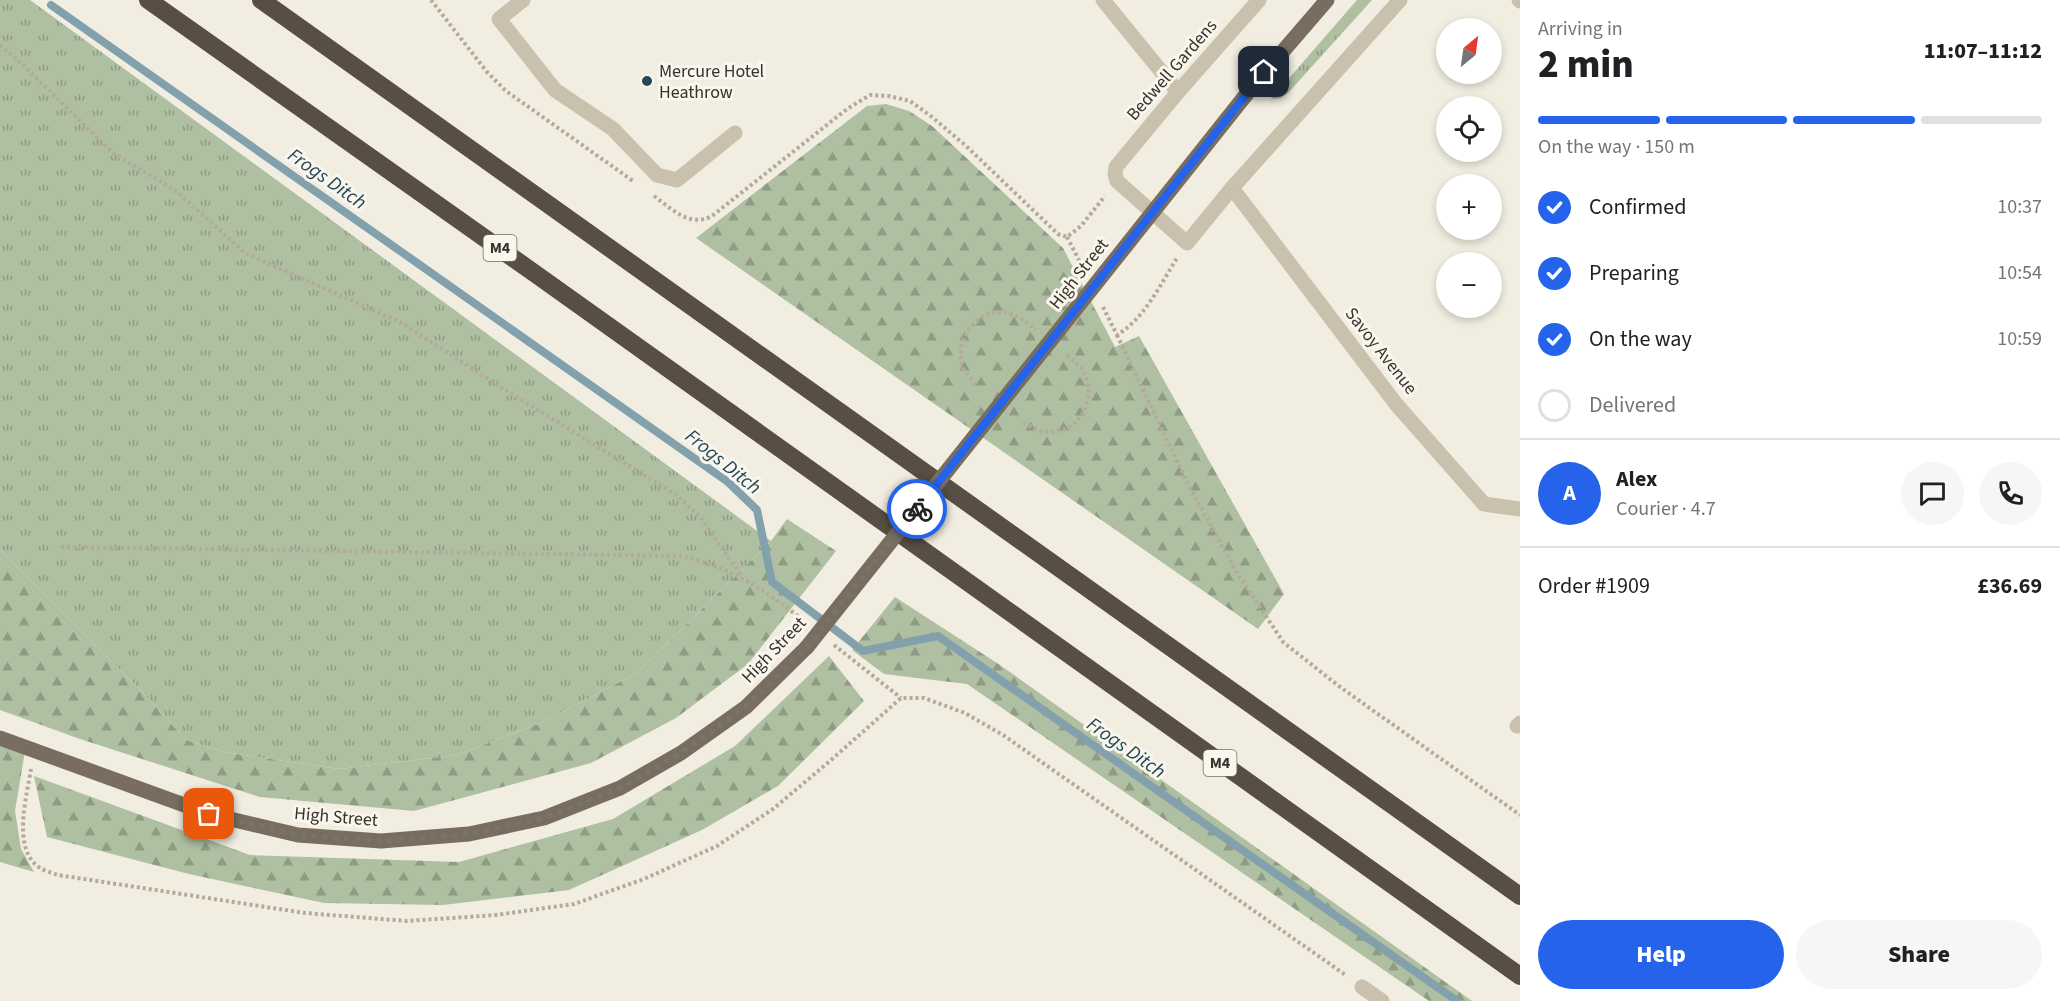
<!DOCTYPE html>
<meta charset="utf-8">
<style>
:root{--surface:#fff;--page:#f6f6f6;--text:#202124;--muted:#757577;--line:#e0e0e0;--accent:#2563eb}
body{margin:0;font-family:"Source Sans 3",sans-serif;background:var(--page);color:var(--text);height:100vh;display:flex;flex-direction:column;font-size:22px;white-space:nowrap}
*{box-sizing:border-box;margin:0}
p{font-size:20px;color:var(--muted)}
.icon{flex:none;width:33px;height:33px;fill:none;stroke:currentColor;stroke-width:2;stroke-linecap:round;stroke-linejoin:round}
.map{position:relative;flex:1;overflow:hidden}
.sheet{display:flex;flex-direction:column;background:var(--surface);width:540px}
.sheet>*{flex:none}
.needle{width:39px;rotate:29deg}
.tools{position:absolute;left:1436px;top:18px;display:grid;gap:12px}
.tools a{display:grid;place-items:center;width:66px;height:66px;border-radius:50%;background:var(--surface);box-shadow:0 3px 9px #0003;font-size:30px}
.pin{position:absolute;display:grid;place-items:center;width:51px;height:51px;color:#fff;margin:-26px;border-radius:12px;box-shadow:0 3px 9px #0006}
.courier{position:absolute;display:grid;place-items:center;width:60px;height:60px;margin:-30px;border:4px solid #2563eb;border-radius:50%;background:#fff;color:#222;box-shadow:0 2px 8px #0007}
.headline em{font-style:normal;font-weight:800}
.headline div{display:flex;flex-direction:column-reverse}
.headline{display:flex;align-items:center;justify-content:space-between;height:102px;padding:0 18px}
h1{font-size:39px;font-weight:800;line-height:45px}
.bar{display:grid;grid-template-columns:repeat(4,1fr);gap:9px 6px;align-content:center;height:72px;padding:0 18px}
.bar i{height:8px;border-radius:4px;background:var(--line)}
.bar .on{background:var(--accent)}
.bar p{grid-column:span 4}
.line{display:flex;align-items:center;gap:15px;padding:0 18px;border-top:2px solid var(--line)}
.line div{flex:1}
.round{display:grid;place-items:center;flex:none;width:63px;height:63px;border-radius:32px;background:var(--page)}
ol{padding:0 18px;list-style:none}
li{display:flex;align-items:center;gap:18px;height:66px}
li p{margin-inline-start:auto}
li .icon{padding:6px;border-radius:50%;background:var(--accent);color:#fff;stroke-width:4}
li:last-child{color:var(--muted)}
li i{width:33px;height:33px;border:3px solid var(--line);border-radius:50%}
.cta{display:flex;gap:12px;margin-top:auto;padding:12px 18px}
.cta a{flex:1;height:69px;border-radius:36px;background:var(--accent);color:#fff;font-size:24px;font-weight:800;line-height:69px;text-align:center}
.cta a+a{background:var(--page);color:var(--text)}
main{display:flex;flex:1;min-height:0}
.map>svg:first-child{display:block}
.grass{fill:url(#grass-tufts)}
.forest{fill:url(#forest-firs)}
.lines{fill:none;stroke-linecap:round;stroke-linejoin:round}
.stream{stroke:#82a1ac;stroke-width:8}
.path{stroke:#b4aa98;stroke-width:4;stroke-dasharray:3 3;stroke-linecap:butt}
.minor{stroke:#c9c0ad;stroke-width:15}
.major{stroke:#786d5e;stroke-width:15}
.highway{stroke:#584e43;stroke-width:18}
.major-bridge{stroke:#786d5e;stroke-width:15}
.done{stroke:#79736b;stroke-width:6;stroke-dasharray:0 10.8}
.route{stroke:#2563eb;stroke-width:8}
.poi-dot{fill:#244856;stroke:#f9f6ed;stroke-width:2}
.labels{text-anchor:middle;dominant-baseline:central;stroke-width:6;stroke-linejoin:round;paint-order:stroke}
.shield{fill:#f9f6ed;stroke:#726d65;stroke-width:1.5}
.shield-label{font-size:16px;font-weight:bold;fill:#38322b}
.street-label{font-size:18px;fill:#38322b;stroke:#f9f6ed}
.poi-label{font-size:18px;fill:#38322b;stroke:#f9f6ed;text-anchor:start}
.water-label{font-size:20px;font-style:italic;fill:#244856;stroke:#f9f6ed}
</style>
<main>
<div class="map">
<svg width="1520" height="1001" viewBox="0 0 1520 1001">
<defs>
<pattern id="grass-tufts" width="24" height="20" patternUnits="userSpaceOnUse" patternTransform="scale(1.5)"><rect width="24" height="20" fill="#afbfa2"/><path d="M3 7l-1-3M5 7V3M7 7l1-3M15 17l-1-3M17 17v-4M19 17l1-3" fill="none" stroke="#8f9c84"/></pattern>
<pattern id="forest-firs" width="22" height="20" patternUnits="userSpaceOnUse" patternTransform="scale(1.5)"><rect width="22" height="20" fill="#afbfa2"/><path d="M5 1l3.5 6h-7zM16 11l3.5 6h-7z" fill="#8f9c84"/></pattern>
</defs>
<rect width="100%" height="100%" fill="#f1ede1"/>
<g class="grass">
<path d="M 0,0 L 30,0 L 771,541 L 637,673 L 543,722 L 457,755 L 339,769 L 224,752 L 186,740 L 145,695 L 0,550 Z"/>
<path d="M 1357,0 L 1372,0 L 1288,93 L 1281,98 L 1271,99 Z"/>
</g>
<g class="forest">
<path d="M 886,104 L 909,111 L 932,126 L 1063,248 L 1115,347 L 1139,336 L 1284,594 L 1258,629 L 696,238 L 867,106 Z"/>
<path d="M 787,519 L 836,551 L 748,664 L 676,718 L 591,763 L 414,811 L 260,797 L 80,739 L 0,710 L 0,550 L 145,695 L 186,740 L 224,752 L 339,769 L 457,755 L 543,722 L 637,673 L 771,541 Z"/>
<path d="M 895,597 L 1000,665 L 1472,1001 L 1429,1001 L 967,684 L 884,674 L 852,650 Z"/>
<path d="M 829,656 L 864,701 L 778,786 L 702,830 L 569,890 L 443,905 L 324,903 L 189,874 L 47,837 L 34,776 L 250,855 L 459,862 L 613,819 L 735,746 Z"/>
<path d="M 0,741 L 25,751 L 15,811 L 21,849 L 34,872 L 0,862 Z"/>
</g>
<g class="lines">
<path class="stream" d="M 51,5 L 728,482 L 757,510 L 772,582 L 863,651 L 938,636 L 1457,1001"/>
<g class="path">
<path d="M 431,0 L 487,72 L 506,91 L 633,181"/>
<path d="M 0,45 L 23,65 L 113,153 L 176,191 L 245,253 L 402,323 L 502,388 L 678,496 L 701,518 L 742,577"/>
<path d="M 654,196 C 672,209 690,228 712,216 L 847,109 L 870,95 L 889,96 L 910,101 L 932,117 L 965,145 L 1058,234 L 1067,237 L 1081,226 L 1105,196"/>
<path d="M 1067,237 L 1083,268"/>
<path d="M 1103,307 L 1117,335 C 1145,318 1160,285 1177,258"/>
<path d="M 1117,335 L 1188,484 L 1234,568 L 1283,642 L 1340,687 L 1520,815"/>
<path d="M 975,385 C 972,380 967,375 964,370 C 952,347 973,312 999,312 C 1014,312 1025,321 1036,330"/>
<path d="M 1023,423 C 1029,425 1035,429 1041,431 C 1076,439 1101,400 1082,370 C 1078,364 1071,358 1065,353"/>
<path d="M 61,547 L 682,556 C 732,568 765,590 804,621"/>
<path d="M 834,645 L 901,698"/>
<path d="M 31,769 C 27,796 11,849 40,868 C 45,871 52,873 58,875 L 305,913 L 407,921 L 496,915 L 574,904 L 644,879 L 717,846 L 773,809 L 830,761 L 901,698 L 924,698 L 965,713 L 1003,735 L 1347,976"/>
</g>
<g class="minor">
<path d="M 523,0 L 499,19 L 555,90 L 613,129 L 657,175 L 677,180 L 735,133"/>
<path d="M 1103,0 L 1178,92"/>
<path d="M 1259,0 L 1178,92 L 1116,167 L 1115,174 L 1117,181 L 1187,243 L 1232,188 L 1400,0"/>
<path d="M 1519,0 L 1520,1"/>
<path d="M 1232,188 L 1396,404 L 1484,504 L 1520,509"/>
<path d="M 1517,726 L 1520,723"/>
<path d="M 1362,987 L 1382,1001"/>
</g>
<g class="major">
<path d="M 1253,86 L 1327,0"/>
<path d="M 0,738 L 209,814 L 298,835 L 381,841 L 469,834 L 544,818 L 620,788 L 681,753 L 746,707 L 807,647"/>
</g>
<g class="highway">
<path d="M 148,0 L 537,275 L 1520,976"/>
<path d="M 261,0 L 1520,896"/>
</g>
<path class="major-bridge" d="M 807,647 L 1253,86"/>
</g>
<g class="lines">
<path class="done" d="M 209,814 L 297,835 L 381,841 L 469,834 L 544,818 L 621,788 L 681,753 L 746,707 L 807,647 L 917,509"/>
<path class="route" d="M 917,509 L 1264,72"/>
</g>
<circle class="poi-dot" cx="647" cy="81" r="6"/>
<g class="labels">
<g class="shield">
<rect x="483.5" y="235" width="33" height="26" rx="4.5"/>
<rect x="1203.5" y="750" width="33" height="26" rx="4.5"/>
</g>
<g class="shield-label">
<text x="500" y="248">M4</text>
<text x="1220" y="763">M4</text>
</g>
<g class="street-label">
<text transform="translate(1172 70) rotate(-49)">Bedwell Gardens</text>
<text transform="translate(1079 274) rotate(-52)">High Street</text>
<text transform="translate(1381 351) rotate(52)">Savoy Avenue</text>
<text transform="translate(774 650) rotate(-46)">High Street</text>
<text transform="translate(336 817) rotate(5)">High Street</text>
</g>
<g class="poi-label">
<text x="659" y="71">Mercure Hotel<tspan x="659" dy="21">Heathrow</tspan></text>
</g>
<g class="water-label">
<text transform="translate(327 179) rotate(35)">Frogs Ditch</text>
<text transform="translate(723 462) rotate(39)">Frogs Ditch</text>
<text transform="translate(1126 748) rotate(35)">Frogs Ditch</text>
</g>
</g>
</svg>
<div class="tools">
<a><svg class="needle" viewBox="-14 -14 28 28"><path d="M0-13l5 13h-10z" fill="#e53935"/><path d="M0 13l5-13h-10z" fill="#757577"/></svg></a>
<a><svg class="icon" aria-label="locate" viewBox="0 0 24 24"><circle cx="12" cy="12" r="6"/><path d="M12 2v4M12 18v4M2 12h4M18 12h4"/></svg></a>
<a>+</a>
<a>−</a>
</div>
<div class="pin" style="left:209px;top:814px;background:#ea580c"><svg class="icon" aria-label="bag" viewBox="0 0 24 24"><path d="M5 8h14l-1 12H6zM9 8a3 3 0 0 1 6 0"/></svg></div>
<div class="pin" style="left:1264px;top:72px;background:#1f2937"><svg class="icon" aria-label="home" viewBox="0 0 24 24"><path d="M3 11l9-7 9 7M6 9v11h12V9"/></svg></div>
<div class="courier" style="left:917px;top:509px"><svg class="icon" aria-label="bike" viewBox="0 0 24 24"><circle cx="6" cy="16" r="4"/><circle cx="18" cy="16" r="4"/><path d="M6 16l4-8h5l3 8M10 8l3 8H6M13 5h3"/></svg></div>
</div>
<section class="sheet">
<div class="headline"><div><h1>2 min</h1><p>Arriving in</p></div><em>11:07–11:12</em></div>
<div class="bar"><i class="on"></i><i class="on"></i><i class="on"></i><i></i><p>On the way · 150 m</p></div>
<ol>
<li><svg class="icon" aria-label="check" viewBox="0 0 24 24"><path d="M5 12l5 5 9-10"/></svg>Confirmed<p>10:37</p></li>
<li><svg class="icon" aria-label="check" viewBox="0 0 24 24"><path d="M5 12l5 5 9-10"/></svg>Preparing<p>10:54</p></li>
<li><svg class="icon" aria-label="check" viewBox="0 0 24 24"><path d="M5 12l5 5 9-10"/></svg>On the way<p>10:59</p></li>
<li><i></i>Delivered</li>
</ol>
<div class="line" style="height:108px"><b class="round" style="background:var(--accent);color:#fff">A</b><div><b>Alex</b><p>Courier · 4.7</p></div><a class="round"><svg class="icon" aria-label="chat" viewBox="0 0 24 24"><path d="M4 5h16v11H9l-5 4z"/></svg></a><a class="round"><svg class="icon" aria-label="phone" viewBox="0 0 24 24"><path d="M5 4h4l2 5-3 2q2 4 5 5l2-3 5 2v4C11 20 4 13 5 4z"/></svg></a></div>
<div class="line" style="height:78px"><div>Order #1909</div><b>£36.69</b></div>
<div class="cta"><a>Help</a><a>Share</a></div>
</section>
</main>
